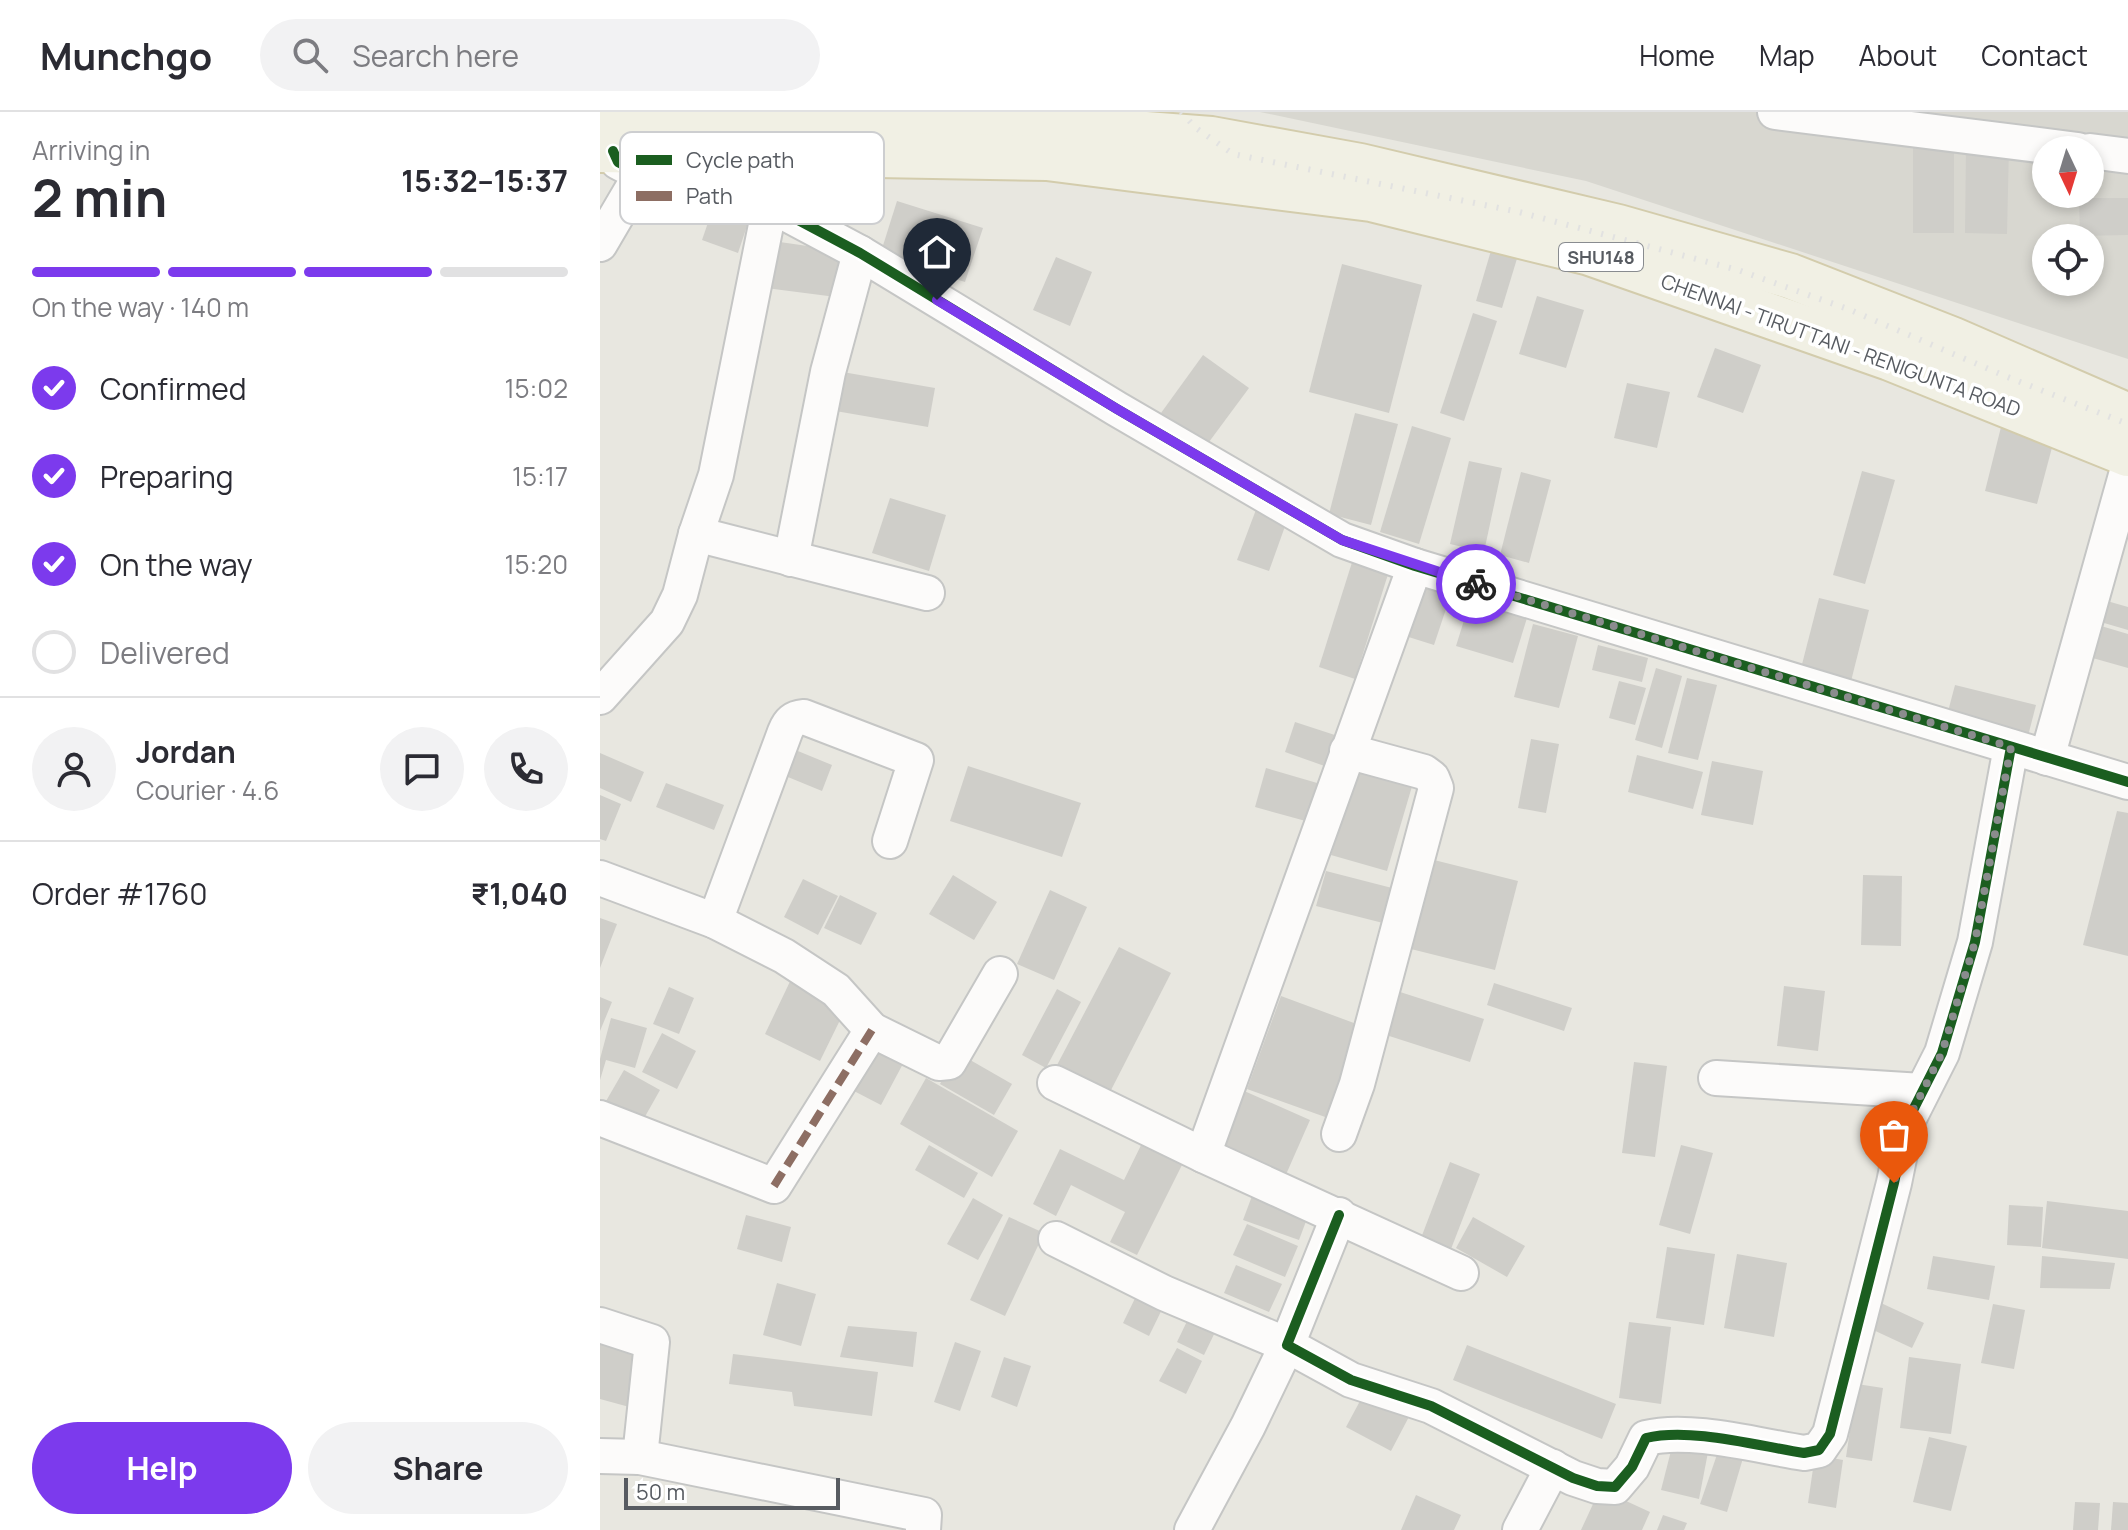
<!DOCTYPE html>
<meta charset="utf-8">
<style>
:root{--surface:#fff;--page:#f2f2f3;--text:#2b2b33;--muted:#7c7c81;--line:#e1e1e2;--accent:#7c3aed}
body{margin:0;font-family:Manrope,sans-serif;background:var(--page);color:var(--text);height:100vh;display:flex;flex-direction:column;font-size:30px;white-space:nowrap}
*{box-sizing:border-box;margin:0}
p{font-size:26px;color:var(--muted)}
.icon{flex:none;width:44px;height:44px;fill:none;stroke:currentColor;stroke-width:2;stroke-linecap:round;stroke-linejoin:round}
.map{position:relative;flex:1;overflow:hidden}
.panel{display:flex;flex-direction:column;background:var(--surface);width:600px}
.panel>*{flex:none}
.needle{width:52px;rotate:176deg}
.buttons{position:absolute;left:1432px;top:24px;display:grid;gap:16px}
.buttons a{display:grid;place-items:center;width:72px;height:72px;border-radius:50%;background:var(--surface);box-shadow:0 4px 12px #0003;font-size:40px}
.scale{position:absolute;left:24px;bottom:20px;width:216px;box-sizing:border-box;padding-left:8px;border:4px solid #575b61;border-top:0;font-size:22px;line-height:28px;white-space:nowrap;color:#575b61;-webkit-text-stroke:6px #fff;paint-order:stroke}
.pin{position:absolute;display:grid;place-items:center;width:68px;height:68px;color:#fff;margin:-82px -34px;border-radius:50% 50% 50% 0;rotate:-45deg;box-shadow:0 0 8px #0007}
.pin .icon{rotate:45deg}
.courier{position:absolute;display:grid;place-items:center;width:80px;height:80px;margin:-40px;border:6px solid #7c3aed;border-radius:50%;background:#fff;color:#222;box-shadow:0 2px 10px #0007}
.summary em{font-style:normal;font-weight:700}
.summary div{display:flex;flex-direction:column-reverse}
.summary{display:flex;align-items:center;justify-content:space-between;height:136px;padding:0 32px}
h1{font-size:52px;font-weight:700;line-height:60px}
.bar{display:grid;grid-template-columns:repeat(4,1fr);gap:12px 8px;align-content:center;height:96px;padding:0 32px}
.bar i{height:10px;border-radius:6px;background:var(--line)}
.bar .active{background:var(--accent)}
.bar p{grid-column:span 4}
.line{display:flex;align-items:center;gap:20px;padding:0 32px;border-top:2px solid var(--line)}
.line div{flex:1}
.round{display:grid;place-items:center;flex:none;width:84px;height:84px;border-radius:42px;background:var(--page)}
ol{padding:0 32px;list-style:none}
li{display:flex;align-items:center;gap:24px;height:88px}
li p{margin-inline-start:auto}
li .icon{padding:8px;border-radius:50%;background:var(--accent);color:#fff;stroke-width:4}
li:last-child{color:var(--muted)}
li i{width:44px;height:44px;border:4px solid var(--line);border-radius:50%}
.primary-button{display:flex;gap:16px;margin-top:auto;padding:16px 32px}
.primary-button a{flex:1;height:92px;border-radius:48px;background:var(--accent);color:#fff;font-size:32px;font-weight:700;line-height:92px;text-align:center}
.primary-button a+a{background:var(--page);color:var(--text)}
header{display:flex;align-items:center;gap:48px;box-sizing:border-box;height:112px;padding:0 40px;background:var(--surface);border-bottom:2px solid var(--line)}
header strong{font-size:38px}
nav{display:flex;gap:44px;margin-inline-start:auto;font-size:28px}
.search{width:560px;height:72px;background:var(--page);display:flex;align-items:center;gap:20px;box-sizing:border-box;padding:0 28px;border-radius:44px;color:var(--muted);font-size:30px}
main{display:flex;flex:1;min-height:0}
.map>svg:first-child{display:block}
.industrial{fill:#d8d7d0;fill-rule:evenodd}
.building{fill:#cfcec9}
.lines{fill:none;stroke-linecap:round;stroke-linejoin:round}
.street-casing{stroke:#c5c6c5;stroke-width:38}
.primary-casing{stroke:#d3ccac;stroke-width:48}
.street{stroke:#fcfbfa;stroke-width:34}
.primary{stroke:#f1f0e4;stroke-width:44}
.rail{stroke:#e2e2e1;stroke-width:6;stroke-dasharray:2 10;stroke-linecap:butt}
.quiet{stroke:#8d6e63;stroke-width:8;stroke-dasharray:16 8;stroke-linecap:butt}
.cycleway-casing{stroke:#fff;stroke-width:15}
.cycleway{stroke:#1b5e20;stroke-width:10}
.done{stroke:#8a8c8d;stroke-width:8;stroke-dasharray:0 14.4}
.route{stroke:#7c3aed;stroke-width:10}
.labels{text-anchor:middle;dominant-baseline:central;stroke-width:7;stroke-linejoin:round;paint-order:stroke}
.shield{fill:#fff;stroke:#898c90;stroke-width:2}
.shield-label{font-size:18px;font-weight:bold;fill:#575b61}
.street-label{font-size:20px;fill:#575b61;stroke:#fff}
.key{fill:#fff;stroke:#cdced0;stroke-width:2}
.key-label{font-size:22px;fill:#575b61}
</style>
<header>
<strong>Munchgo</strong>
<div class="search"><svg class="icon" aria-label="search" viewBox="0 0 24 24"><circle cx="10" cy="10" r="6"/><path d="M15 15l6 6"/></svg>Search here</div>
<nav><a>Home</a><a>Map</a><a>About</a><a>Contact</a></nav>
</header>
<main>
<section class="panel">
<div class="summary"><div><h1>2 min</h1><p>Arriving in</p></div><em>15:32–15:37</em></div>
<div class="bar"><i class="active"></i><i class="active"></i><i class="active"></i><i></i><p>On the way · 140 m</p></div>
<ol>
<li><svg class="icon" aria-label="check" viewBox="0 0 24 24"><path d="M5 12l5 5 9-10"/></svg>Confirmed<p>15:02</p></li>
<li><svg class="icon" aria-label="check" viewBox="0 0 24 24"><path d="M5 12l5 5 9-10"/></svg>Preparing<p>15:17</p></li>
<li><svg class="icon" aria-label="check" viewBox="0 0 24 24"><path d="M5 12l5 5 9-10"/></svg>On the way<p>15:20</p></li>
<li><i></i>Delivered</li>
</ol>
<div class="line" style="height:144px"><a class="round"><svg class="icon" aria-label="person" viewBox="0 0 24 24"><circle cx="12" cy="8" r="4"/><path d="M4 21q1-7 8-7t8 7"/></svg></a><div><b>Jordan</b><p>Courier · 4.6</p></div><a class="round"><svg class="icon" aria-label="chat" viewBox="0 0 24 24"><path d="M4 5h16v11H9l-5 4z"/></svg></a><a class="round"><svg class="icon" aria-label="phone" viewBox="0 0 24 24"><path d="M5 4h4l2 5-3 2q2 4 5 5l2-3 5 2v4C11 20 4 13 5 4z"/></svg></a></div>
<div class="line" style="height:104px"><div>Order #1760</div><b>₹1,040</b></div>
<div class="primary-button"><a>Help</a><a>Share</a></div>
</section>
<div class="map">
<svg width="1528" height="1418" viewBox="0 0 1528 1418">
<rect width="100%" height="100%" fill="#e8e7e0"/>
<path class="industrial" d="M 660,0 L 1528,0 L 1528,247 L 986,69 ZM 1446,38 L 1490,38 L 1490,82 L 1446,82 ZM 1446,126 L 1490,126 L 1490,170 L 1446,170 Z"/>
<g class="building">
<rect x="1313" y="26" width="41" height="95"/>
<path d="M 1366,33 L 1409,34 L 1407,122 L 1365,121 Z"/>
<path d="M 1479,86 L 1528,86 L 1528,123 L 1480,124 Z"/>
<path d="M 297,89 L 383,116 L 365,170 L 280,143 Z"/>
<path d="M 112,99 L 148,111 L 138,141 L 102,128 Z"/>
<path d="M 166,128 L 242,139 L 236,185 L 159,175 Z"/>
<path d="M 893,132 L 919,140 L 902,196 L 876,189 Z"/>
<path d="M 456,145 L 492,160 L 470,214 L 433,198 Z"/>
<path d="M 742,152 L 822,173 L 789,301 L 709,280 Z"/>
<path d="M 937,184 L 984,198 L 966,256 L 919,242 Z"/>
<path d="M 873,201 L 897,209 L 864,309 L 840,301 Z"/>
<path d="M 1115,236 L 1161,253 L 1143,301 L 1097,285 Z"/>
<path d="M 603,243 L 649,276 L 606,334 L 561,301 Z"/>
<path d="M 231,258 L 335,276 L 328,315 L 224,297 Z"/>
<path d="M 1027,271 L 1070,280 L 1057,336 L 1014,326 Z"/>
<path d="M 755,301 L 798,312 L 771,413 L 729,402 Z"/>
<path d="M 812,314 L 851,326 L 819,432 L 780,420 Z"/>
<path d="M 1401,315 L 1454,328 L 1437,392 L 1385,379 Z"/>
<path d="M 869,349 L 902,356 L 884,440 L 850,432 Z"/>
<path d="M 1262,359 L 1295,368 L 1265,472 L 1233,463 Z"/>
<path d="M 921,360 L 951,368 L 929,451 L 900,443 Z"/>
<path d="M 290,386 L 346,403 L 329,459 L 272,441 Z"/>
<path d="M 657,395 L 688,406 L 669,459 L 637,448 Z"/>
<path d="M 754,444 L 790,456 L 755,567 L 719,555 Z"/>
<path d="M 816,470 L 851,482 L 834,533 L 799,522 Z"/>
<path d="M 1493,485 L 1528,495 L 1528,518 L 1487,506 Z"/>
<path d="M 1219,486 L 1269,498 L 1249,577 L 1199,564 Z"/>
<path d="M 870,489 L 927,506 L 913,551 L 856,534 Z"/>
<path d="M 1491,511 L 1528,522 L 1528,556 L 1482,543 Z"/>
<path d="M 933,512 L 978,524 L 959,596 L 914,585 Z"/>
<path d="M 998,533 L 1048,546 L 1042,570 L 992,558 Z"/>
<path d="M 1056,556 L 1082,564 L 1062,636 L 1035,628 Z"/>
<path d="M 1087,566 L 1117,573 L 1098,648 L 1068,641 Z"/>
<path d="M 1019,569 L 1046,576 L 1035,613 L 1009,606 Z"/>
<path d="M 1355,573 L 1436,593 L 1427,628 L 1346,607 Z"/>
<path d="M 695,610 L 744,626 L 733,657 L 685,640 Z"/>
<path d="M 931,627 L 959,632 L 946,701 L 918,696 Z"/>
<path d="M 193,637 L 232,653 L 222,679 L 183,663 Z"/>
<path d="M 0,641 L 44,660 L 31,690 L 0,676 Z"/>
<path d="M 1037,643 L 1103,660 L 1093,697 L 1028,680 Z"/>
<path d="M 1112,649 L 1163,659 L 1153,713 L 1101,703 Z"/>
<path d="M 368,654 L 481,691 L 462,745 L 350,709 Z"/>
<path d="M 758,654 L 813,671 L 787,759 L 731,743 Z"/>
<path d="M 666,656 L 724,673 L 713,711 L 655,695 Z"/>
<path d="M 66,671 L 124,693 L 114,718 L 56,695 Z"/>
<path d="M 0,683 L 21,692 L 6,729 L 0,727 Z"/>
<path d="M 1517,699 L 1528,701 L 1528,844 L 1483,833 Z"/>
<path d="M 830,747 L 918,769 L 895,858 L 807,836 Z"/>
<path d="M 726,759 L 792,776 L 783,811 L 716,794 Z"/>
<path d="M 353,763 L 397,790 L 374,828 L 329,802 Z"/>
<path d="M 1263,763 L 1302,764 L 1301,834 L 1261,833 Z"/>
<path d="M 203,767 L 238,784 L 218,823 L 184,805 Z"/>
<path d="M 450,778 L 487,795 L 454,868 L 417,852 Z"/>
<path d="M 240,783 L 277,801 L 261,833 L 224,816 Z"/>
<path d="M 0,806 L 17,812 L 0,856 Z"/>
<path d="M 519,835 L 571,861 L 509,982 L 456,955 Z"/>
<path d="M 195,859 L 243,902 L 220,949 L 165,922 Z"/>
<path d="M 894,871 L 972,896 L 964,919 L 887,893 Z"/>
<path d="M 1184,874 L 1225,879 L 1218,939 L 1177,934 Z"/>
<path d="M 69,875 L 94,886 L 79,922 L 53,912 Z"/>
<path d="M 457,877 L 481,890 L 446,956 L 422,943 Z"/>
<path d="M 797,879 L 884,907 L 870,950 L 783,922 Z"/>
<path d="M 681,884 L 762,914 L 728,1006 L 647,977 Z"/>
<path d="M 0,885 L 12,890 L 0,919 Z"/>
<path d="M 11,906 L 47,916 L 35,956 L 6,948 L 0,968 L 0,947 Z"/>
<path d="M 62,921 L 96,939 L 77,977 L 42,960 Z"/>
<path d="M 275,933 L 305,948 L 281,993 L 252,978 Z"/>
<path d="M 358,941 L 412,972 L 394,1003 L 340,972 Z"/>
<path d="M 1034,950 L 1067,954 L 1055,1045 L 1022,1041 Z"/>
<path d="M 24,958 L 60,978 L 38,1017 L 2,996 Z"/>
<path d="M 326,966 L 418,1019 L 392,1065 L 300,1012 Z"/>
<path d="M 642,978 L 710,1008 L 684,1067 L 616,1037 Z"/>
<path d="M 545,1025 L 586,1045 L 537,1143 L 510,1130 L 525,1100 L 471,1073 L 456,1104 L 433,1092 L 460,1037 L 524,1068 Z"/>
<path d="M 329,1033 L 378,1061 L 364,1086 L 315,1058 Z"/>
<path d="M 1081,1033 L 1113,1041 L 1090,1122 L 1059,1113 Z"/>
<path d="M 850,1050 L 880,1062 L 851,1137 L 821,1126 Z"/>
<path d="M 655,1076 L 711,1096 L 699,1128 L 643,1108 Z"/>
<path d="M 373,1086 L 403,1103 L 378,1148 L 347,1132 Z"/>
<path d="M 1447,1089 L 1528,1099 L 1528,1147 L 1442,1136 Z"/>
<path d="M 1409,1093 L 1443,1095 L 1441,1135 L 1407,1133 Z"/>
<path d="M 146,1103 L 191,1115 L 182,1150 L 137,1137 Z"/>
<path d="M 409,1105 L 444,1121 L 405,1204 L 370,1188 Z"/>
<path d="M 873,1105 L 925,1134 L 907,1165 L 856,1136 Z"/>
<path d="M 647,1112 L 698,1134 L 685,1165 L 633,1143 Z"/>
<path d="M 1067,1135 L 1115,1142 L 1104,1213 L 1056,1206 Z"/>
<path d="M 1137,1142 L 1187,1151 L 1174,1225 L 1124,1216 Z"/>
<path d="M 1333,1144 L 1395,1154 L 1389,1188 L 1327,1177 Z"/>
<path d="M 1442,1144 L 1515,1151 L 1510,1177 L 1440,1176 Z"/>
<path d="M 636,1153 L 682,1172 L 669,1200 L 624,1181 Z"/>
<path d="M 177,1171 L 216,1182 L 201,1234 L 163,1223 Z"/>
<path d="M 542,1172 L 568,1185 L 549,1224 L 523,1211 Z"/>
<path d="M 1281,1191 L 1324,1211 L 1312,1236 L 1269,1216 Z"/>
<path d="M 1393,1192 L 1425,1198 L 1414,1257 L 1381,1251 Z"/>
<path d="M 591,1201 L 618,1214 L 604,1243 L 577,1230 Z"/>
<path d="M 1029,1210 L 1071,1215 L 1061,1292 L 1019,1286 Z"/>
<path d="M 248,1214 L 317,1220 L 313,1255 L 240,1245 Z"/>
<path d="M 0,1225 L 48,1237 L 33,1296 L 0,1287 Z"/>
<path d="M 355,1230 L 381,1239 L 360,1299 L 334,1290 Z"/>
<path d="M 867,1233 L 1016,1292 L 1002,1327 L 853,1268 Z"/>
<path d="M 577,1236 L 602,1249 L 586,1282 L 559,1269 Z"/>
<path d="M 133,1242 L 278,1260 L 272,1304 L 194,1294 L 192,1280 L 129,1272 Z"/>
<path d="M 404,1245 L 431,1254 L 417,1295 L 391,1285 Z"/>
<path d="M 1309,1245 L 1361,1252 L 1351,1322 L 1300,1316 Z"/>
<path d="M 1257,1272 L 1283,1276 L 1272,1349 L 1246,1345 Z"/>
<path d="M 767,1276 L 812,1299 L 791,1339 L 746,1315 Z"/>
<path d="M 1329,1325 L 1367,1334 L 1351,1399 L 1313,1390 Z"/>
<path d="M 1074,1327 L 1109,1335 L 1099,1387 L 1061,1378 Z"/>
<path d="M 1121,1331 L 1146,1336 L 1127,1400 L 1100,1392 Z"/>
<path d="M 1215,1343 L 1243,1348 L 1236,1396 L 1208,1391 Z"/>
<path d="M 1000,1377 L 1050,1400 L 1042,1418 L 981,1418 Z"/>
<path d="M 816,1383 L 861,1403 L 854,1418 L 801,1418 Z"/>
<path d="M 1475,1390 L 1500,1391 L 1498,1418 L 1473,1418 Z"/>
<path d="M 1513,1390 L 1528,1391 L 1528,1418 L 1511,1418 Z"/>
<path d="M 1063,1403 L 1087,1411 L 1084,1418 L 1057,1418 Z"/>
</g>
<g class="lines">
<g class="street-casing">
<g id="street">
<path d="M 1175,0 L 1478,38"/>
<path d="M 13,39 L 18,50 L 41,62 L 157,86 L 170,93 L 260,141 L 517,297 L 742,428 L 815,454 L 1528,670"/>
<path d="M 1490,39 L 1528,44"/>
<path d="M 0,132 L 41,62"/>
<path d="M 96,422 L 327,481"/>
<path d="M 191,447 L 228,260 L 260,141"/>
<path d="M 0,585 L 67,510 L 80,483 L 96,422 L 116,363 L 170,93"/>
<path d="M 1447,646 L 1528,356"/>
<path d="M 0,766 L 115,809 L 184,844 L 236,878 L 272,918 L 339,951 L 349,950 L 400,862"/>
<path d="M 115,809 L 185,620 C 189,610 193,606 204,605 L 316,648 L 290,729"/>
<path d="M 1116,966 L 1322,979"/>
<path d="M 455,971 L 603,1043 L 861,1161"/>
<path d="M 0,1006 L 174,1074 L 272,918"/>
<path d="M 739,1022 L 757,972 L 836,676 L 832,666 L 824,660 L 747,639"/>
<path d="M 603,1043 L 815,454"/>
<path d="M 739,1103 L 687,1233 L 751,1268 L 831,1294 L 973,1366 L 997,1374 L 1015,1375 L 1032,1355 L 1046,1326 C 1090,1315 1158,1334 1204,1341 L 1219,1338 L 1230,1322 L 1294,1071 L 1306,1012 L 1342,941 L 1375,830 L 1411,635"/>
<path d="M 456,1127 L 564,1181 L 687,1233 L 648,1314 L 592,1418"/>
<path d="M 0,1213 L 52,1230 L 40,1345"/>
<path d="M 0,1344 L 40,1345 L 324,1403 L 323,1418"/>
<path d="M 920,1418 L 953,1355"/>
</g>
</g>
<g class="primary-casing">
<g id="primary">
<path d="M 0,3 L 520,20 L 611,27 L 760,54 L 1018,115 L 1190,164 L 1351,227 L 1528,304"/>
<path d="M 0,38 L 447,46 L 771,87 L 990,141 L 1290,246 L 1528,342"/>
</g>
</g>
<use href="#street" class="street"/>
<use href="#primary" class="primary"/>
<path class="rail" d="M 581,0 L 596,16 L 633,42 L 919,100 L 1138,158 L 1248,197 L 1405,264 L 1528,312"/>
<path class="quiet" d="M 174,1074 L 272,918"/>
<g class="cycleway-casing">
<g id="cycleway">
<path d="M 13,39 L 18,50 L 41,62 L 157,86 L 170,93 L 260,141 L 517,297 L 742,428 L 815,454 L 1528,670"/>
<path d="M 739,1103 L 687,1233 L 751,1268 L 831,1294 L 973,1366 L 997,1374 L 1015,1375 L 1032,1355 L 1046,1326 C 1090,1315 1158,1334 1204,1341 L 1219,1338 L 1230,1322 L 1294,1071 L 1306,1012 L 1342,941 L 1375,830 L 1411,635"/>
</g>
</g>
<use href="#cycleway" class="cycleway"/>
</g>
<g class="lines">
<path class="done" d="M 876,472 L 1411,635 L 1375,830 L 1342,941 L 1306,1012 L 1294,1071"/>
<path class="route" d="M 337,188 L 517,297 L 742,428 L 876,472"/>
</g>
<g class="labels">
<rect class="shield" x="959" y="131" width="84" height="28" rx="6"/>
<g class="shield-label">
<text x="1001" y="145">SHU148</text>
</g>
<g class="street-label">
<text transform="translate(1241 233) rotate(20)">CHENNAI - TIRUTTANI - RENIGUNTA ROAD</text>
</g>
</g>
<rect x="20" y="20" width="264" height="92" rx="12" class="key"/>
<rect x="36" y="43" width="36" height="10" fill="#1b5e20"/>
<rect x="36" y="79" width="36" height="10" fill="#8d6e63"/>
<g class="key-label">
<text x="86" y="56">Cycle path</text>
<text x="86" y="92">Path</text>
</g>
</svg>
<div class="buttons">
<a><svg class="needle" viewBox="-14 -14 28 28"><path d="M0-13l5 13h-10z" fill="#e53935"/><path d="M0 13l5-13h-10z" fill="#7c7c81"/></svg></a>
<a><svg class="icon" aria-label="locate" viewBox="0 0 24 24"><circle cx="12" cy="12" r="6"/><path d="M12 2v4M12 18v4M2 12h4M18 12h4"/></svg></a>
</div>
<div class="scale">50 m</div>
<div class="pin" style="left:1294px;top:1071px;background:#ea580c"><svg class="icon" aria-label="bag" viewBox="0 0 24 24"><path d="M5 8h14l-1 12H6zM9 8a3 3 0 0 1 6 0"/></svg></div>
<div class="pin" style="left:337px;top:188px;background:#1f2937"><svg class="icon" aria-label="home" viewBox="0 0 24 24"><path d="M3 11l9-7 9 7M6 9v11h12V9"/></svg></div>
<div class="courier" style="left:876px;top:472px"><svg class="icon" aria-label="bike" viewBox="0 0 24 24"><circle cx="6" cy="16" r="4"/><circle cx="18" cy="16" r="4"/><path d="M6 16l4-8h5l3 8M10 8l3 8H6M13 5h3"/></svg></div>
</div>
</main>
